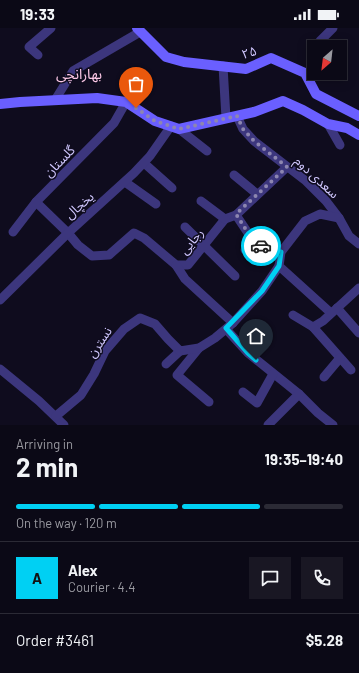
<!DOCTYPE html>
<meta charset="utf-8">
<style>
:root{--surface:#0b0916;--page:#191723;--text:#f1f3f6;--muted:#9a9aa1;--line:#2b2a35;--accent:#00d0f3}
body{margin:0;font-family:Barlow,"Noto Sans Arabic",sans-serif;background:var(--page);color:var(--text);height:100vh;display:flex;flex-direction:column;font-size:15px;white-space:nowrap}
*{box-sizing:border-box;margin:0}
p{font-size:13px;color:var(--muted)}
.icon{flex:none;width:22px;height:22px;fill:none;stroke:currentColor;stroke-width:2;stroke-linecap:round;stroke-linejoin:round}
.map{position:relative;height:397px;overflow:hidden}
.side{display:flex;flex-direction:column;background:var(--surface);flex:1}
.side>*{flex:none}
.needle{width:26px;rotate:208deg}
.buttons{position:absolute;left:307px;top:12px;display:grid;gap:8px}
.buttons a{display:grid;place-items:center;width:40px;height:40px;border-radius:0px;background:var(--surface);box-shadow:0 2px 10px #0003,0 0 0 1px var(--line);font-size:20px}
.pin{position:absolute;display:grid;place-items:center;width:34px;height:34px;color:#fff;margin:-41px -17px;border-radius:50% 50% 50% 0;rotate:-45deg;box-shadow:0 0 4px #0007}
.pin .icon{rotate:45deg}
.courier{position:absolute;display:grid;place-items:center;width:40px;height:40px;margin:-20px;border:3px solid #00d0f3;border-radius:50%;background:#fff;color:#222;box-shadow:0 1px 5px #0007}
.summary em{font-style:normal;font-weight:700}
.summary div{display:flex;flex-direction:column-reverse}
.summary{display:flex;align-items:center;justify-content:space-between;height:68px;padding:0 16px}
h1{font-size:26px;font-weight:700;line-height:30px}
.bar{display:grid;grid-template-columns:repeat(4,1fr);gap:6px 4px;align-content:center;height:48px;padding:0 16px}
.bar i{height:5px;border-radius:3px;background:var(--line)}
.bar .on{background:var(--accent)}
.bar p{grid-column:span 4}
.line{display:flex;align-items:center;gap:10px;padding:0 16px;border-top:1px solid var(--line)}
.line div{flex:1}
.round{display:grid;place-items:center;flex:none;width:42px;height:42px;border-radius:0px;background:var(--page)}
.status{display:flex;justify-content:space-between;align-items:center;height:28px;padding:0 20px;background:var(--surface);direction:ltr}
.status svg{height:11px;fill:currentColor}
.map>svg:first-child{display:block}
.lines{fill:none;stroke-linecap:round;stroke-linejoin:round}
.street{stroke:#3c367d;stroke-width:9}
.secondary{stroke:#6a5fff;stroke-width:10}
.done{stroke:#8d86b0;stroke-width:4;stroke-dasharray:0 7.2}
.route{stroke:#00d0f3;stroke-width:5}
.labels{text-anchor:middle;dominant-baseline:central;stroke-width:3;stroke-linejoin:round;paint-order:stroke}
.street-label{font-size:13px;fill:#d1c8ff;stroke:#0f0c1e}
.neighbourhood-label{font-size:14px;fill:#ffcae9;stroke:#0f0c1e}
</style>
<div class="status"><b>19:33</b><svg viewBox="0 0 49 12"><path d="M0 12V9h3v3zM5 12V6h3v6zM10 12V3h3v9zM15 12V0h3v12zM26 1h20v11H26zM47 4h2v5h-2z"/></svg></div>
<div class="map">
<svg width="359" height="397" viewBox="0 0 359 397">
<rect width="100%" height="100%" fill="#0f0c1e"/>
<g class="lines">
<g class="street">
<path d="M 320,13 L 333,0"/>
<path d="M 38,27 L 29,19 L 51,0"/>
<path d="M 223,38 L 226,90"/>
<path d="M 55,72 L 73,43 L 140,4"/>
<path d="M 126,74 L 114,95 L 36,174 L 68,205 L 78,217 L 92,228 L 109,227 L 134,205 L 144,210 L 176,237 L 188,237 L 225,191 L 236,187 L 287,139"/>
<path d="M 237,88 L 243,101 L 254,113 L 306,153 L 326,173 L 339,190 L 349,208 L 359,216"/>
<path d="M 328,96 L 340,117"/>
<path d="M 179,101 L 207,123"/>
<path d="M 144,135 L 172,160"/>
<path d="M 234,147 L 257,166"/>
<path d="M 125,154 L 156,176"/>
<path d="M 201,173 L 225,191"/>
<path d="M 236,187 L 248,205 L 265,222 L 281,224"/>
<path d="M 185,199 L 235,248"/>
<path d="M 13,204 L 36,174"/>
<path d="M 245,222 L 254,212"/>
<path d="M 176,237 L 185,251 L 233,295"/>
<path d="M 0,272 L 68,205 L 134,145 L 150,128 L 171,98"/>
<path d="M 337,280 L 359,305"/>
<path d="M 331,285 L 279,238 L 281,224 L 305,193 L 320,186 L 339,190"/>
<path d="M 293,287 L 313,299 L 323,293 L 359,260"/>
<path d="M 313,299 L 351,342"/>
<path d="M 226,301 L 248,325 L 299,366 L 318,385 L 333,397"/>
<path d="M 199,320 L 177,347 L 209,374"/>
<path d="M 166,336 L 180,323"/>
<path d="M 0,341 L 39,373 L 64,397"/>
<path d="M 324,349 L 340,330"/>
<path d="M 243,364 L 257,375 L 273,346"/>
<path d="M 56,388 L 81,367 L 94,346 L 105,323 L 124,301 L 140,290 L 155,296 L 168,311 L 180,323 L 199,320 L 215,310 L 233,295 L 262,263 L 279,238"/>
<path d="M 268,397 L 299,366"/>
</g>
<g class="secondary">
<path d="M 137,0 L 166,29 L 184,34 L 246,41 L 271,30 L 305,45 L 316,66 L 359,88"/>
<path d="M 0,76 L 20,74 L 97,70 L 126,74 L 155,93 L 179,101 L 254,84 L 283,73 L 303,82 L 328,96 L 347,100 L 359,107"/>
</g>
</g>
<g class="lines">
<path class="done" d="M 136,80 L 155,93 L 179,101 L 237,88 L 243,101 L 254,113 L 287,139 L 236,186 L 248,205 L 261,218"/>
<path class="route" d="M 256,332 L 248,325 L 226,300 L 262,263 L 279,238 L 281,224 L 265,222 L 261,218"/>
</g>
<g class="labels">
<g class="street-label">
<text transform="translate(249 24) rotate(-17)">۲۵</text>
<text transform="translate(59 133) rotate(-46)">گلستان</text>
<text transform="translate(317 149) rotate(43)">سعدی دوم</text>
<text transform="translate(79 177) rotate(-41)">یخچال</text>
<text transform="translate(191 213) rotate(-50)">رجایی</text>
<text transform="translate(99 314) rotate(-56)">نسترن</text>
</g>
<g class="neighbourhood-label">
<text x="79" y="45">بهارانچی</text>
</g>
</g>
</svg>
<div class="buttons">
<a><svg class="needle" viewBox="-14 -14 28 28"><path d="M0-13l5 13h-10z" fill="#e53935"/><path d="M0 13l5-13h-10z" fill="#9a9aa1"/></svg></a>
</div>
<div class="pin" style="left:136px;top:80px;background:#ea580c"><svg class="icon" aria-label="bag" viewBox="0 0 24 24"><path d="M5 8h14l-1 12H6zM9 8a3 3 0 0 1 6 0"/></svg></div>
<div class="pin" style="left:256px;top:332px;background:#1f2937"><svg class="icon" aria-label="home" viewBox="0 0 24 24"><path d="M3 11l9-7 9 7M6 9v11h12V9"/></svg></div>
<div class="courier" style="left:261px;top:218px"><svg class="icon" aria-label="car" viewBox="0 0 24 24"><path d="M5 17H2v-5l4-1 3-4h7l3 4 3 1v5h-3M9 17h6M6 11h13"/><circle cx="7" cy="17" r="2"/><circle cx="17" cy="17" r="2"/></svg></div>
</div>
<section class="side">
<div class="summary"><div><h1>2 min</h1><p>Arriving in</p></div><em>19:35–19:40</em></div>
<div class="bar"><i class="on"></i><i class="on"></i><i class="on"></i><i></i><p>On the way · 120 m</p></div>
<div class="line" style="height:72px"><b class="round" style="background:var(--accent);color:#111">A</b><div><b>Alex</b><p>Courier · 4.4</p></div><a class="round"><svg class="icon" aria-label="chat" viewBox="0 0 24 24"><path d="M4 5h16v11H9l-5 4z"/></svg></a><a class="round"><svg class="icon" aria-label="phone" viewBox="0 0 24 24"><path d="M5 4h4l2 5-3 2q2 4 5 5l2-3 5 2v4C11 20 4 13 5 4z"/></svg></a></div>
<div class="line" style="height:52px"><div>Order #3461</div><b>$5.28</b></div>
</section>
